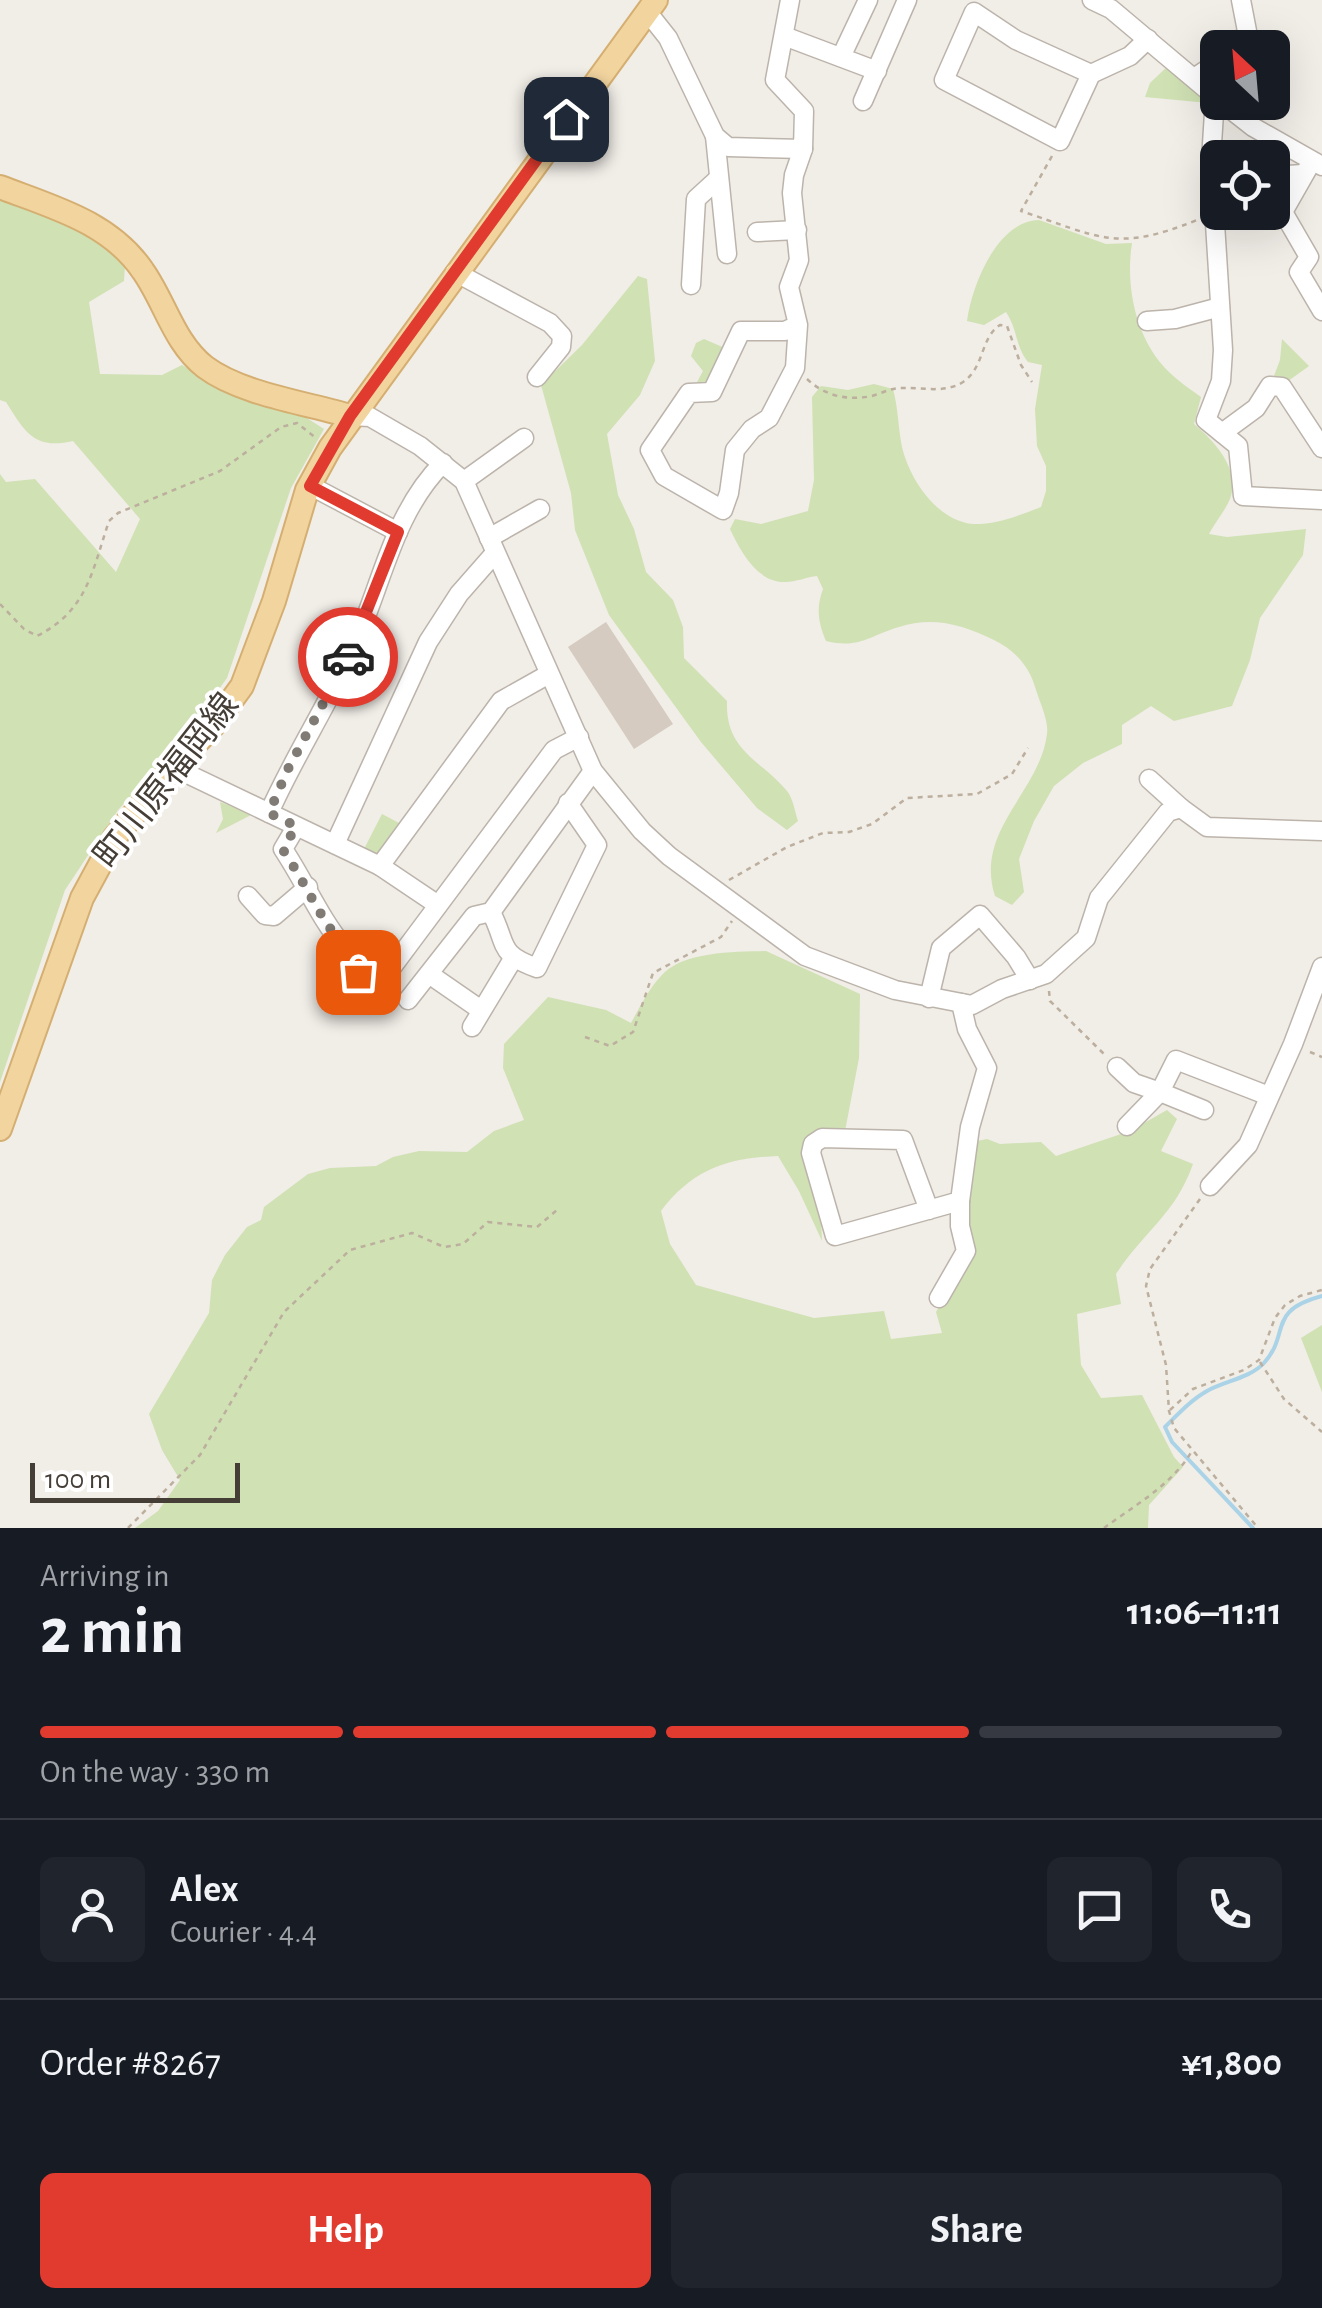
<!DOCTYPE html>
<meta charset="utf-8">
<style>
:root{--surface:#171b24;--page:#20242c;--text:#f1f3f6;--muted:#9ea1a6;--line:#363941;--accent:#e13b2f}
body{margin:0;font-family:"Alegreya Sans","Noto Sans JP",sans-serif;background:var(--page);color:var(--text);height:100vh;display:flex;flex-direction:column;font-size:38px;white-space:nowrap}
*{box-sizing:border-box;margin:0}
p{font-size:32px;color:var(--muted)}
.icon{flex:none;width:55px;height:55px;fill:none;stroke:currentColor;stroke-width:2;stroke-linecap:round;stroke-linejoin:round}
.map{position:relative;height:1528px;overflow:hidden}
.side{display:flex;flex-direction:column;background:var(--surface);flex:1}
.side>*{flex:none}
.needle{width:65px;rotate:334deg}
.buttons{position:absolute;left:1200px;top:30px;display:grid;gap:20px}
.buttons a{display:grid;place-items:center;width:90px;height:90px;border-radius:15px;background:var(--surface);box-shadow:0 10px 40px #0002;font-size:50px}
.scale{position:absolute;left:30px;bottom:25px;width:210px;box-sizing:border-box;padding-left:10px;border:5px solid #443e37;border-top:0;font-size:28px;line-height:35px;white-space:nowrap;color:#443e37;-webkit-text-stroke:8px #fff;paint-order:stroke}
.pin{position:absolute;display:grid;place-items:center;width:85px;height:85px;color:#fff;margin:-42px;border-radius:20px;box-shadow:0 5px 15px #0006}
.courier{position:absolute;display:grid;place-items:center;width:100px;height:100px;margin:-50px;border:8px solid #e13b2f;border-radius:50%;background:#fff;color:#222;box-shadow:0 2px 12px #0007}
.headline em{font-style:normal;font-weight:700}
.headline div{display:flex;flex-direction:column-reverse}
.headline{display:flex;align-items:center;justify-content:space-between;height:170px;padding:0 40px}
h1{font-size:65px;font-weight:700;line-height:75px}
.bar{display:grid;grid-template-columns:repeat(4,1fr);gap:15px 10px;align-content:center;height:120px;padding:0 40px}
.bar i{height:12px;border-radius:8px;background:var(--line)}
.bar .current{background:var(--accent)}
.bar p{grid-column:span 4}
.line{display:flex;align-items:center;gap:25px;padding:0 40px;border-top:2px solid var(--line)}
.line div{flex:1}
.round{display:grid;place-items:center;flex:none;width:105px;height:105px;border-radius:15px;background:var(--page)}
.cta{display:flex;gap:20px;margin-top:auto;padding:20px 40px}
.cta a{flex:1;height:115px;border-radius:15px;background:var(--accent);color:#fff;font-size:40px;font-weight:700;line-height:115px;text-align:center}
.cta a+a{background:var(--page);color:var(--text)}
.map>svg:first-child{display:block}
.green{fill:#d0e1b4}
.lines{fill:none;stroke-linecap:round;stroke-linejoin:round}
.stream{stroke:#aad3e7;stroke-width:4}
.building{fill:#d5cbc1}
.minor-casing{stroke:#bcb4ab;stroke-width:21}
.major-casing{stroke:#d5af71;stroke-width:26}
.path{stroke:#bcaf9e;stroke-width:2.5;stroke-dasharray:5 5;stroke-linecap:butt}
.minor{stroke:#fff;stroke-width:18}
.major{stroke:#f2d49f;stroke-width:22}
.done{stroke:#817b75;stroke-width:10;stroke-dasharray:0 18}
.route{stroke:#e13b2f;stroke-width:12}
.labels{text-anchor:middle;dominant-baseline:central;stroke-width:8;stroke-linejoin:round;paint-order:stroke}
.street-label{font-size:35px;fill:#443e37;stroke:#fff}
</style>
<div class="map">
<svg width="1322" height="1528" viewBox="0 0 1322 1528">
<rect width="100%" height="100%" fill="#f1ede7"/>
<g class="green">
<path d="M 1168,66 L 1208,103 L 1145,97 L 1150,83 Z"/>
<path d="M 0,197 C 46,214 91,228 125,265 L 124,281 L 89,302 L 100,374 L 162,375 L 182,365 L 238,398 L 296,411 L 324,429 L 291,488 L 227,678 L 186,735 L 118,810 L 65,890 L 0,1082 L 0,474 L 6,482 L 35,479 L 116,572 L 140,519 L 73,441 C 34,450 25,432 6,402 L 0,400 Z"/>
<path d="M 1039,220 L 1106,244 L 1132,243 C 1125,287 1136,340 1169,372 C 1178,381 1190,389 1201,397 L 1194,424 C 1214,441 1241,469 1230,499 C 1225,511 1215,522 1209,534 L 1227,537 L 1306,529 L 1303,555 L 1260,618 L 1250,660 L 1232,706 L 1174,721 L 1151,706 L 1122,725 L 1122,744 L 1083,763 L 1054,786 L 1034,821 L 1019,859 L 1024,892 L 1012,905 L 995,896 C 974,830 1040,792 1047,734 C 1049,721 1040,703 1036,690 C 1030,667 1016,651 994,640 C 963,625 933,616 899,627 C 868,636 860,649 826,641 C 818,622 816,608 823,589 L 817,576 C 807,577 796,582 785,582 C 757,583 740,550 730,529 L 735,519 L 761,524 L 808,511 L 814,480 L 812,397 L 821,386 L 848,390 L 874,384 L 893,389 C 898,408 898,424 901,442 C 907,476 936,521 973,524 C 995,525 1021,515 1041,507 L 1046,491 L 1046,466 L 1037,446 L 1035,409 L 1042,365 L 1028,362 C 1015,346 1018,330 1006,312 L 984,325 L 967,321 C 972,285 997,221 1039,220 Z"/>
<path d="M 638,276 L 647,279 L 655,361 L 640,395 L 607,434 L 618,495 L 634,529 L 646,572 L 673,600 L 683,627 L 684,658 L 727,701 C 725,751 760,759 787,791 C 793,798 795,812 798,821 L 787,830 L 757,808 L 701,742 L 609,615 L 575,530 L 571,493 L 541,385 L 582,345 Z"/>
<path d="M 704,339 L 727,349 L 713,383 L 695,386 L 703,371 L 691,356 L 696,343 Z"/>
<path d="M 1282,339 L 1309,366 L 1284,384 L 1274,376 L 1280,360 Z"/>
<path d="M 220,802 L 253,814 L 216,833 L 223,819 Z"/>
<path d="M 382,814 L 401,824 L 378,858 L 363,851 Z"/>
<path d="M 766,951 L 860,994 L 859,1058 L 845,1131 L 817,1135 L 822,1241 L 799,1191 L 778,1156 C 727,1158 693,1169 661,1211 L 670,1244 L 696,1285 L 814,1318 L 884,1311 L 891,1339 L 942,1333 L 936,1312 L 954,1281 L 961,1245 L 950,1222 L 955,1167 L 972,1142 L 987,1139 L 1000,1144 L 1041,1142 L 1056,1156 L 1130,1131 L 1167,1110 L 1177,1119 L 1161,1151 L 1193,1164 C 1175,1215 1144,1231 1116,1274 L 1121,1304 L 1077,1314 L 1081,1365 L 1101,1398 L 1142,1395 L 1174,1457 L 1183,1467 L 1149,1505 L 1148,1528 L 135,1528 L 158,1511 L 180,1480 L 162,1450 L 149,1414 L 209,1313 L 212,1280 L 225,1255 L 247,1227 L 261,1220 L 264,1207 L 308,1174 L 330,1168 L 376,1166 L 393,1157 L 419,1151 L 467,1152 L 494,1131 L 524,1120 L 503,1068 L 504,1044 L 548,997 L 606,1010 L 631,1023 C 640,1007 648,990 661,976 C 682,951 736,952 766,951 Z"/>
<path d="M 1322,1325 L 1322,1392 L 1301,1338 Z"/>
</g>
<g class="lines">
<path class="stream" d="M 1253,1528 L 1172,1442 L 1165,1427 C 1178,1414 1191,1400 1207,1391 C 1225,1381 1250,1378 1264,1363 C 1291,1333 1266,1311 1322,1296"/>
</g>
<path class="building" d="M 606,622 L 673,724 L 634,749 L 568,647 Z"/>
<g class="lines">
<g class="minor-casing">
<g id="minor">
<path d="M 1092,0 L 1111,9 L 1218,99"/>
<path d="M 649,14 L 668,38 L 715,136 L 728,147 L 803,149 L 804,111 L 775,80 L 790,0"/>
<path d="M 784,36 L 877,71"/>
<path d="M 1237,48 L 1247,31 L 1241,0"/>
<path d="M 841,57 L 868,0"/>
<path d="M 1091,74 L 1060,141 L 944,80 L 974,12 L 1016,40 L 1091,74 L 1130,56 L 1148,39"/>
<path d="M 1194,78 L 1218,62"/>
<path d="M 1215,97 L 1211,160 L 1223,350 L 1221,381 L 1206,420 L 1238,446 L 1243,496 L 1322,500"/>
<path d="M 863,101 L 907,0"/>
<path d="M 1221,102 L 1253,127 L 1322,166"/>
<path d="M 715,136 L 727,254"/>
<path d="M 1312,161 L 1283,212 L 1309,257 L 1299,272 L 1322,311"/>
<path d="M 1272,176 L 1303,174"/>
<path d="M 757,232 L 797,230"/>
<path d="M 455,272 L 550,323 L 562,336 L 561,347 L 537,377"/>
<path d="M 691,285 L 696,199 L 719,178"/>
<path d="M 1147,321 L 1175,319 L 1220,307"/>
<path d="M 798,325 L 785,331 L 741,331 L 712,392 L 689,393 L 650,450 L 664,476 L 723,510 L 729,493 L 735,450 L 752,429 L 769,418 L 795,368 L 798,325 L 789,287 L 799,260 L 792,193 L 794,175 L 803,149"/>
<path d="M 350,416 L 370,417 L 420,446 L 464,481 L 593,771 L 642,831 L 669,856 L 805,956 L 895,990 L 972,1005 L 1002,989 L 1046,974 L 1086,938 L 1099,898 L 1168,812 L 1181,808 L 1207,827 L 1322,831"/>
<path d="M 1222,433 L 1256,408 L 1270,386 L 1282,387 L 1322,448"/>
<path d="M 464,481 L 524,438"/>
<path d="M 309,485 L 398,532"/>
<path d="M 489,538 L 540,509"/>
<path d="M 173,767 L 380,866 L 501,701 L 549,674"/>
<path d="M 1149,779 L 1181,808"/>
<path d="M 269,813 C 296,752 334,696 359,634 C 384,575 396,510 443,463"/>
<path d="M 296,827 L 283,849 C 305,882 319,917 344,947 L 338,957 L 378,986 L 554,750 L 579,737"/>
<path d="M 335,844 L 428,642 L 459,594 L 495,553"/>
<path d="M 380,866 L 438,905"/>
<path d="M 248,896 L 265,915 L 274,916 L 308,887"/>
<path d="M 491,912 C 508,945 497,954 537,968 L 597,845 L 568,803"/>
<path d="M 429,974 L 481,1010"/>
<path d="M 929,998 L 941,948 L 980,915 L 1016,957 L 1030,980"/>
<path d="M 408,1000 L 474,916 L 491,912 L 593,771"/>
<path d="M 472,1027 L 513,959"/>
<path d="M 1117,1067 L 1134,1083 L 1160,1092 L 1127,1126"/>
<path d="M 1204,1110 L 1160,1092 L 1176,1060 L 1269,1096"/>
<path d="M 1210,1186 L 1248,1145 L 1293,1044 L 1322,967"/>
<path d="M 929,1210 L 903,1140 L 822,1138 L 813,1144 L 811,1153 L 835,1236 L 960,1201 L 970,1127 L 987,1068 L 967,1029 L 961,1003"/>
<path d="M 939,1298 L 966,1251 L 960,1226 L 960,1201"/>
</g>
</g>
<g class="major-casing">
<g id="major">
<path d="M 0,187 C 52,207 110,222 143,271 C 165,302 174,343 205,367 C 241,394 306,403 350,416"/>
<path d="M 0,1129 L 82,898 L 115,837 L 173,767 L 212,727 L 242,686 L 274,601 L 307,490 L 330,448 L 656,0"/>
</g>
</g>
<g class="path">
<path d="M 1052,156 L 1021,211 C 1100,237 1115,253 1197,220"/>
<path d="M 807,379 C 825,396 847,401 872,396 C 882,393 891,388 902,388 C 922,387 944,394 963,382 C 985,367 980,338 1000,325 L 1007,326 L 1021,365 L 1032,382"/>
<path d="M 0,604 L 24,629 L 37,636 C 88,610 92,571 109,521 L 118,513 L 220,471 L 281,427 L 297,423 L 316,438"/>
<path d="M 729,880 L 787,847 L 823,833 L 849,832 L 872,824 L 907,798 L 977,794 L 1012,774 L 1028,748"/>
<path d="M 1049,991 L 1050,1001 L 1105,1055"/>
<path d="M 585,1037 L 610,1046 L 633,1032 L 653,973 L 721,937 L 732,921"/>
<path d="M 1310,1052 L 1322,1057"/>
<path d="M 1200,1199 L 1150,1269 L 1146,1286 L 1166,1365 L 1169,1411 L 1174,1428 L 1258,1528"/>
<path d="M 1260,1362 L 1284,1399 L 1322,1432"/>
<path d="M 1170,1410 L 1193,1389 L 1244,1370 L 1259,1360 L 1275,1318 L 1285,1305 L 1300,1296 L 1322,1290"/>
<path d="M 128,1528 L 200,1455 L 284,1312 L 350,1250 L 412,1233 L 444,1247 L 463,1244 L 488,1222 L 537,1227 L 557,1210"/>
<path d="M 1104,1528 C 1135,1505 1172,1485 1192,1451"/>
</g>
<use href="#minor" class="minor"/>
<use href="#major" class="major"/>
</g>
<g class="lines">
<path class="done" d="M 348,657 L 288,769 L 269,813 L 296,826 L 283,850 C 305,882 319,917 344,947 L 338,956 L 358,972"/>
<path class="route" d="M 348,657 L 398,532 L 310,486 L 350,416 L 566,119"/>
</g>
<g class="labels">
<g class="street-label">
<text transform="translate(167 781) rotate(-52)">町川原福岡線</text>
</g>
</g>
</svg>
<div class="buttons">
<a><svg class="needle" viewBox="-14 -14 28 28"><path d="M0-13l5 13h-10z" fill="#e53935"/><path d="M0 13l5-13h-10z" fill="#9ea1a6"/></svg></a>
<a><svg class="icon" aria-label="locate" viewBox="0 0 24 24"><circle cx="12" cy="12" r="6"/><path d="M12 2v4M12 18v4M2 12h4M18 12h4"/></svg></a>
</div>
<div class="scale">100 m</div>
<div class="pin" style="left:358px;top:972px;background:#ea580c"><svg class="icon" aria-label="bag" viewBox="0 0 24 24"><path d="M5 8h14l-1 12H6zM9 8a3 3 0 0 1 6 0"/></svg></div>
<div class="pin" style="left:566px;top:119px;background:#1f2937"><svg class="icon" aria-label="home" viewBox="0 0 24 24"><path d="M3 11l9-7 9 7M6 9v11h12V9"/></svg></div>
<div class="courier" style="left:348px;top:657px"><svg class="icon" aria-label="car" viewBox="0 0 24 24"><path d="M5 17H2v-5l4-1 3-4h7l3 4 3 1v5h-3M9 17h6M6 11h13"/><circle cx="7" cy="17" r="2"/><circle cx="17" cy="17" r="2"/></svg></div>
</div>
<section class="side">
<div class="headline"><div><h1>2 min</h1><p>Arriving in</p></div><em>11:06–11:11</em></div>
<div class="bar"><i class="current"></i><i class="current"></i><i class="current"></i><i></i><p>On the way · 330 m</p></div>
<div class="line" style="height:180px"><a class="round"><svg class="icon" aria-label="person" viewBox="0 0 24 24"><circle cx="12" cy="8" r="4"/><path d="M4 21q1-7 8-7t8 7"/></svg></a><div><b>Alex</b><p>Courier · 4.4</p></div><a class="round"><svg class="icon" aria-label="chat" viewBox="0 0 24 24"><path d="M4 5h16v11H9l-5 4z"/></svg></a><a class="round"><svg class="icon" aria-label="phone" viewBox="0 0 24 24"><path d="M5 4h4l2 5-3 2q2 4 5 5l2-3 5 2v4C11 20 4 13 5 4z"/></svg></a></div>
<div class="line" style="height:130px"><div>Order #8267</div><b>¥1,800</b></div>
<div class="cta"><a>Help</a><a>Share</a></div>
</section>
